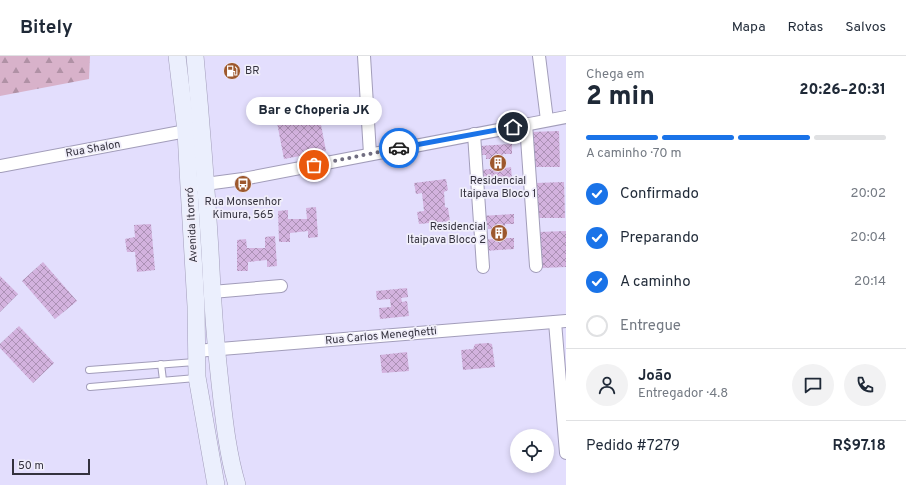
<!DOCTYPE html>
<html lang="pt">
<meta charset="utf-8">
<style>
:root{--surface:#fff;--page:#f2f2f3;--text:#1f2937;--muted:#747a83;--line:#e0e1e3;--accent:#1a73e8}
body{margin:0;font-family:Overpass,sans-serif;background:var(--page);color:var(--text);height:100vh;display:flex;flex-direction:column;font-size:15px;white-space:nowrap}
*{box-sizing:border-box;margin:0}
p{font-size:13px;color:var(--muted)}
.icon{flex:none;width:22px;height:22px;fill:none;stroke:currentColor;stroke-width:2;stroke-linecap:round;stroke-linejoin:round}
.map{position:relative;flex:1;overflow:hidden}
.panel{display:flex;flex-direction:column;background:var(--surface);width:340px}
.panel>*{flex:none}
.fabs{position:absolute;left:510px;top:373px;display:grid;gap:8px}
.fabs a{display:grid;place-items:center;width:44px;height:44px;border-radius:50%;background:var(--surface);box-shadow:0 2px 6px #0003;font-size:20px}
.scale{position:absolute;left:12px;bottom:10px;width:78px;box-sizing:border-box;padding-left:4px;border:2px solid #34323e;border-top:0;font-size:11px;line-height:14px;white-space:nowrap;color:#34323e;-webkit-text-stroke:3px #f0eefa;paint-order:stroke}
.pin{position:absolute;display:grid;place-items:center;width:34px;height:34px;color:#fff;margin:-17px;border:2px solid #fff;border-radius:50%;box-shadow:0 1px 4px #0007}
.courier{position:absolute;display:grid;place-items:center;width:40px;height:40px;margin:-20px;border:3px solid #1a73e8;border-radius:50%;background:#fff;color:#222;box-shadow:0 1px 5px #0007}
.bubble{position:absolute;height:28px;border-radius:14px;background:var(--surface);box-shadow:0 2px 6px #0003;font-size:13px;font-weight:800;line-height:28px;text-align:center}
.summary em{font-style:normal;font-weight:800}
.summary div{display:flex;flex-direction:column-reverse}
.summary{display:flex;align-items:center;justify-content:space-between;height:68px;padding:0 20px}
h1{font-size:26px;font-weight:800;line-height:30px}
.bar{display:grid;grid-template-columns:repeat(4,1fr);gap:6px 4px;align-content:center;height:48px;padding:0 20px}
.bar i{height:5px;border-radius:3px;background:var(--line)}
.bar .on{background:var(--accent)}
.bar p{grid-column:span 4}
.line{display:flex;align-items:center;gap:10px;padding:0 20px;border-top:1px solid var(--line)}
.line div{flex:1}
.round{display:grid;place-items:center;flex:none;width:42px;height:42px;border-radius:21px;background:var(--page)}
ol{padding:0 20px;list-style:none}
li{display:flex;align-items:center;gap:12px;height:44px}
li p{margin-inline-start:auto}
li .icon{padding:4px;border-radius:50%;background:var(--accent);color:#fff;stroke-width:4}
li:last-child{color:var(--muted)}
li i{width:22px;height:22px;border:2px solid var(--line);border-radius:50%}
header{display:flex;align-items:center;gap:24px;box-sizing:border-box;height:56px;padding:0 20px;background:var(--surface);border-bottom:1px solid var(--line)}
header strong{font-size:19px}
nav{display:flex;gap:22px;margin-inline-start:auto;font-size:14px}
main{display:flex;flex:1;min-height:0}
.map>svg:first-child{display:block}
.forest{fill:url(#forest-firs)}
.building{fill:url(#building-cross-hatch)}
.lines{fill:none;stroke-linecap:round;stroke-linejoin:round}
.service-casing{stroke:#a29dba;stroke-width:8}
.minor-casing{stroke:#a29dba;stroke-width:14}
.secondary-casing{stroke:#a29dba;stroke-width:18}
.service{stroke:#fff;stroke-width:6}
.minor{stroke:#fff;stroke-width:12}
.secondary{stroke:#ebeffd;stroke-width:17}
.done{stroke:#716e81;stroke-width:4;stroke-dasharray:0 7.2}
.route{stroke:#1a73e8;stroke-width:5}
.labels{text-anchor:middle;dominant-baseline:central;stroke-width:3.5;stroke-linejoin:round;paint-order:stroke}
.poi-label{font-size:11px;fill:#34323e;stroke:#f0eefa}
.street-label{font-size:11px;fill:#34323e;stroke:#f0eefa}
</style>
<header>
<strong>Bitely</strong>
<nav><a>Mapa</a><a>Rotas</a><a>Salvos</a></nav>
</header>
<main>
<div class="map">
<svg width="566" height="429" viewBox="0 0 566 429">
<defs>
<pattern id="forest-firs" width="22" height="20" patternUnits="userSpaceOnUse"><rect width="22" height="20" fill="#d8b2ca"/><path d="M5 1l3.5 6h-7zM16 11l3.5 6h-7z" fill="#b091a5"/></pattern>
<pattern id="building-cross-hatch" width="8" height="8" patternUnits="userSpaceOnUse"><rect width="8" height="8" fill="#d3b2de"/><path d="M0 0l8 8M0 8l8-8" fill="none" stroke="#ac91b5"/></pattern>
</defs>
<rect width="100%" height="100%" fill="#e3defd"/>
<path class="forest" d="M 0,0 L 90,0 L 89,23 L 0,40 Z"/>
<g class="building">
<path d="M 317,48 L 326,95 L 284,103 L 275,56 Z"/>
<path d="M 559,75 L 560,111 L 532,111 L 531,76 Z"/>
<path d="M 512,88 L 512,98 L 503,98 L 505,112 L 511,111 L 512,123 L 482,125 L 481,114 L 491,113 L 491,103 L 486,103 L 486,99 L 479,99 L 479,90 Z"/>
<path d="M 446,123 L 448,134 L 444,136 L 445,151 L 448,152 L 450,165 L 419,168 L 417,156 L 424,155 L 422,137 L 416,138 L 414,127 Z"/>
<path d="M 564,126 L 565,162 L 537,162 L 536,127 Z"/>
<path d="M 316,151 L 318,181 L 308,182 L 308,175 L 290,177 L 290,186 L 279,186 L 278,155 L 288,154 L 288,163 L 307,163 L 306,152 Z"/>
<path d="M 514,158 L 514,168 L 505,168 L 506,182 L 514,182 L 514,193 L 484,195 L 483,184 L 493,183 L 493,173 L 488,173 L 488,169 L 482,169 L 481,160 Z"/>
<path d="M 151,168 L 155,214 L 137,216 L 135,196 L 127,196 L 125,183 L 135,181 L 134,169 Z"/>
<path d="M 566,175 L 566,211 L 541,212 L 539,176 Z"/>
<path d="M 275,180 L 277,210 L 267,211 L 267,204 L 248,206 L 248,215 L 237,215 L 237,184 L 246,183 L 247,192 L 265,192 L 265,181 Z"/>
<path d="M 43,206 L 77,245 L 55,263 L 22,225 Z"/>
<path d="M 0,220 L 18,238 L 0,256 Z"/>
<path d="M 407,232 L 408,241 L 401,242 L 402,246 L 407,245 L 409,260 L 380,263 L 379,252 L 391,251 L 390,243 L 377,244 L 376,235 Z"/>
<path d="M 19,270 L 54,307 L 33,327 L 0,292 L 0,288 Z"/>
<path d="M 488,287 L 492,288 L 495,311 L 463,314 L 461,294 L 473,293 L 475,288 Z"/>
<path d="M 407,296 L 409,315 L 382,317 L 380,299 Z"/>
</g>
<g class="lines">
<g class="service-casing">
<g id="service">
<path d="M 161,308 L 163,324"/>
<path d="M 89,314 L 195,306"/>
<path d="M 90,331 L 196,322"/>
</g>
</g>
<g class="minor-casing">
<g id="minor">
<path d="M 364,0 L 370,98"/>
<path d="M 539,0 L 547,64"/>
<path d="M 526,68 L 536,210"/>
<path d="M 474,78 L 483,211"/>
<path d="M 0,110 L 186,75"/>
<path d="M 198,129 L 243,123 L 566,61"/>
<path d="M 212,236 L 281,230"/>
<path d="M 555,266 L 566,397"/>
<path d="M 196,295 L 566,265"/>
</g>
</g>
<g class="secondary-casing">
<g id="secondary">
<path d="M 177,0 L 186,75 L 189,131 L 196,250 L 197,321 L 216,429"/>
<path d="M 195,0 C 201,65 206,129 210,194 C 212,239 215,283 220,327 C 224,362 227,395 237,429"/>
</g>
</g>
<use href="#service" class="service"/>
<use href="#minor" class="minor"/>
<use href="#secondary" class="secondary"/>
</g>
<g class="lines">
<path class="done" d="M 314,109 L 399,92"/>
<path class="route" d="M 399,92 L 513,71"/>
</g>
<defs>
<g id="fuel-disc" transform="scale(0.9)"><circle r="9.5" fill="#9d582d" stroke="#f0eefa"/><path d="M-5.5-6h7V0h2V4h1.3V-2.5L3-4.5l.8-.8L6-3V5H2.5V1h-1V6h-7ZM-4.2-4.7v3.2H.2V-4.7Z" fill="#fff"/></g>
<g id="building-disc" transform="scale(0.9)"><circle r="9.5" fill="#9d582d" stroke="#f0eefa"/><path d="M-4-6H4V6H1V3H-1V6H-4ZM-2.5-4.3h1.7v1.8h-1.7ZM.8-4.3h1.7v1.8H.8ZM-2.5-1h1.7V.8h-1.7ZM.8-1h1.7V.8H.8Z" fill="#fff"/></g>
<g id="bus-disc" transform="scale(0.9)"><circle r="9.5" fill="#9d582d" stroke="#f0eefa"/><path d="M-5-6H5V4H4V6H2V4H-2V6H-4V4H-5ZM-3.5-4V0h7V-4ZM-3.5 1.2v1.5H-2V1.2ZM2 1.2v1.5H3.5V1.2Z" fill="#fff"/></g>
</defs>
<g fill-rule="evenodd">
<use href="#fuel-disc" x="232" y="15"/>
<use href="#building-disc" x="498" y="107"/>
<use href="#bus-disc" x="243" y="128"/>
<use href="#building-disc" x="499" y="177"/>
</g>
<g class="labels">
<g class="poi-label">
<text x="245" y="15" text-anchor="start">BR</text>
<text x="498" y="125">Residencial<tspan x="498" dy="13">Itaipava Bloco 1</tspan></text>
<text x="243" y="146">Rua Monsenhor<tspan x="243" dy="13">Kimura, 565</tspan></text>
<text x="486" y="171" text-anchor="end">Residencial<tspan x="486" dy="13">Itaipava Bloco 2</tspan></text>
</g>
<g class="street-label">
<text transform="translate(93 93) rotate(-10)">Rua Shalon</text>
<text transform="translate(192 169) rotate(-93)">Avenida Itororó</text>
<text transform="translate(381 280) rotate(-5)">Rua Carlos Meneghetti</text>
</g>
</g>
</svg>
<div class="fabs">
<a><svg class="icon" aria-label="locate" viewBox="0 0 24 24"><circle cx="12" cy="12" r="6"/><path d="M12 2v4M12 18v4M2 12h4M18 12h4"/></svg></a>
</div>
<div class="scale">50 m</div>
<div class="pin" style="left:314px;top:109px;background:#ea580c"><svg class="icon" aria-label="bag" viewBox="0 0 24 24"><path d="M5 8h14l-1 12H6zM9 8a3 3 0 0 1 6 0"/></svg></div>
<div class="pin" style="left:513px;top:71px;background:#1f2937"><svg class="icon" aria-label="home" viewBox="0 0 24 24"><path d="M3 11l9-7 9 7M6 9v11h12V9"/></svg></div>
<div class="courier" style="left:399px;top:92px"><svg class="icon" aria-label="car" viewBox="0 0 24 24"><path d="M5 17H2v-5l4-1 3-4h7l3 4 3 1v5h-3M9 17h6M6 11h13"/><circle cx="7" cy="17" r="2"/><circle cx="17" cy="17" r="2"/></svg></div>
<div class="bubble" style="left:246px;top:41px;width:136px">Bar e Choperia JK</div>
</div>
<section class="panel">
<div class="summary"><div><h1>2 min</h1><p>Chega em</p></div><em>20:26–20:31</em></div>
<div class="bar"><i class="on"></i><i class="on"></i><i class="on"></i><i></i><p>A caminho · 70 m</p></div>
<ol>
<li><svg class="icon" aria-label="check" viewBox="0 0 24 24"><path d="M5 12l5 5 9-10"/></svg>Confirmado<p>20:02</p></li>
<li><svg class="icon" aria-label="check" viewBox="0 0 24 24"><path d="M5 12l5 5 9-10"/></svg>Preparando<p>20:04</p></li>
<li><svg class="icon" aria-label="check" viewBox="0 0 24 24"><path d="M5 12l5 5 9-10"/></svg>A caminho<p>20:14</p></li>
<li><i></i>Entregue</li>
</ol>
<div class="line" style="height:72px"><a class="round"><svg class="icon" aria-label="person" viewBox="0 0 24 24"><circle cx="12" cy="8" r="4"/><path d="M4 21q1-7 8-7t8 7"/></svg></a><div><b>João</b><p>Entregador · 4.8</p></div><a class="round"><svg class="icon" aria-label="chat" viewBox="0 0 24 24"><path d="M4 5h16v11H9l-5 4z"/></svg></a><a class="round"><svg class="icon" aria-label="phone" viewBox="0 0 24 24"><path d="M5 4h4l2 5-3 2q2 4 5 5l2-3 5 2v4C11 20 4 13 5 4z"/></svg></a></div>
<div class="line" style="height:52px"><div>Pedido #7279</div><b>R$97.18</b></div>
</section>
</main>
